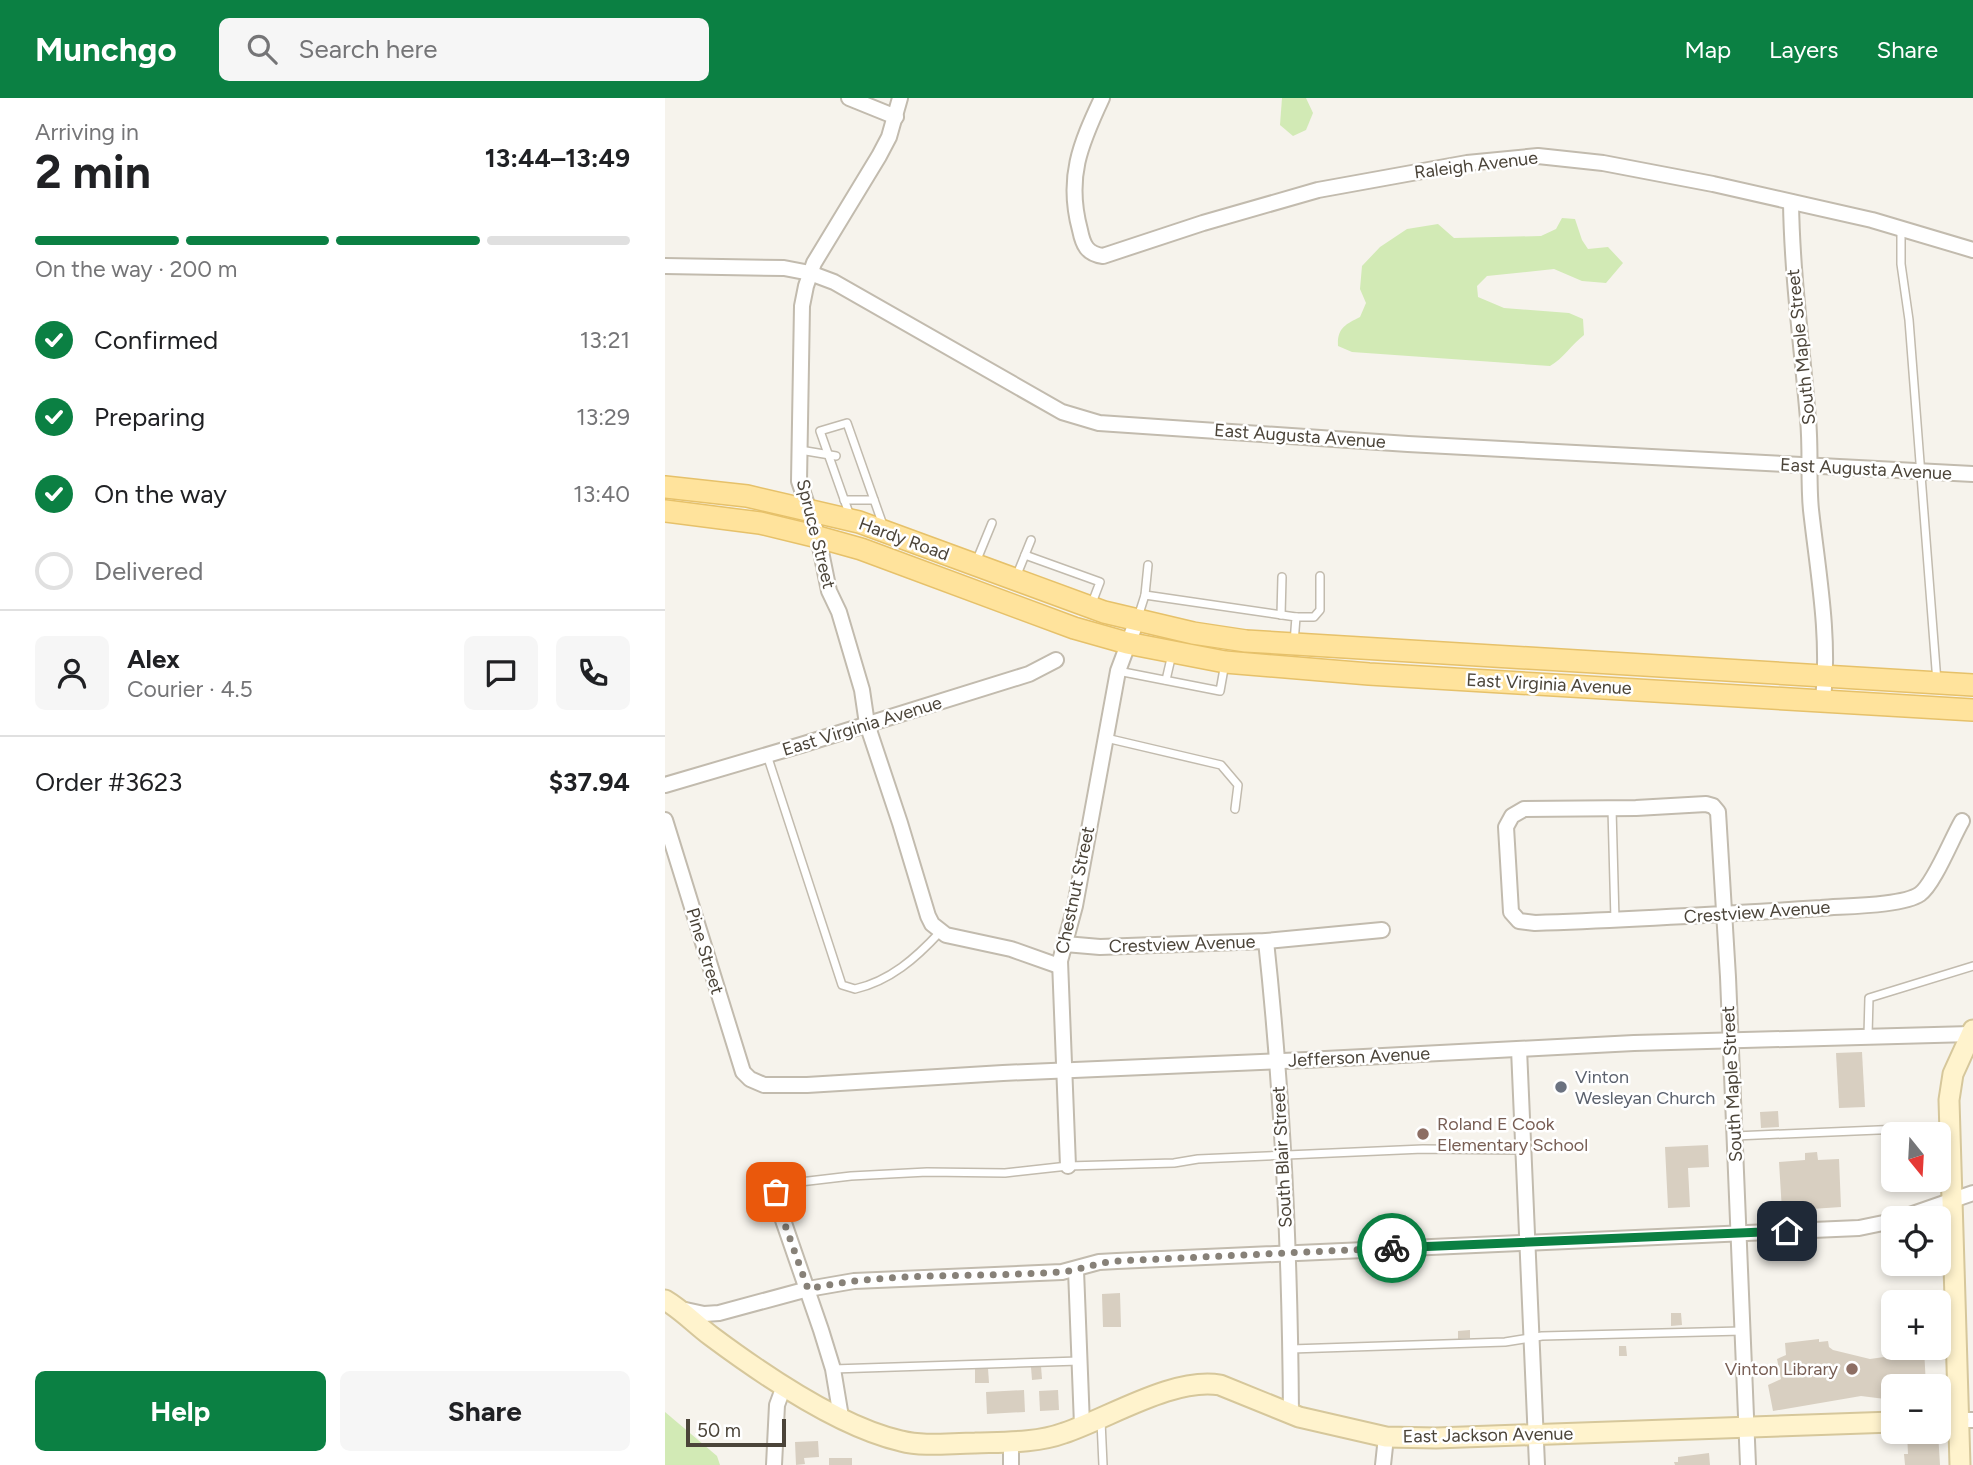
<!DOCTYPE html>
<meta charset="utf-8">
<style>
:root{--surface:#fff;--page:#f6f6f6;--text:#202124;--muted:#757577;--line:#e0e0e0;--accent:#0b8043}
body{margin:0;font-family:Figtree,sans-serif;background:var(--page);color:var(--text);height:100vh;display:flex;flex-direction:column;font-size:26px;white-space:nowrap}
*{box-sizing:border-box;margin:0}
p{font-size:23px;color:var(--muted)}
.icon{flex:none;width:38px;height:38px;fill:none;stroke:currentColor;stroke-width:2;stroke-linecap:round;stroke-linejoin:round}
.map{position:relative;flex:1;overflow:hidden}
.side{display:flex;flex-direction:column;background:var(--surface);width:665px}
.side>*{flex:none}
.needle{width:46px;rotate:162deg}
.fabs{position:absolute;left:1216px;top:1024px;display:grid;gap:14px}
.fabs a{display:grid;place-items:center;width:70px;height:70px;border-radius:10px;background:var(--surface);box-shadow:0 4px 10px #0003;font-size:35px}
.scale{position:absolute;left:21px;bottom:18px;width:100px;box-sizing:border-box;padding-left:7px;border:4px solid #4b4439;border-top:0;font-size:19px;line-height:24px;white-space:nowrap;color:#4b4439;-webkit-text-stroke:5px #fff;paint-order:stroke}
.pin{position:absolute;display:grid;place-items:center;width:60px;height:60px;color:#fff;margin:-30px;border-radius:14px;box-shadow:0 4px 10px #0006}
.courier{position:absolute;display:grid;place-items:center;width:70px;height:70px;margin:-35px;border:5px solid #0b8043;border-radius:50%;background:#fff;color:#222;box-shadow:0 2px 9px #0007}
.overview em{font-style:normal;font-weight:700}
.overview div{display:flex;flex-direction:column-reverse}
.overview{display:flex;align-items:center;justify-content:space-between;height:119px;padding:0 35px}
h1{font-size:46px;font-weight:700;line-height:52px}
.bar{display:grid;grid-template-columns:repeat(4,1fr);gap:10px 7px;align-content:center;height:84px;padding:0 35px}
.bar i{height:9px;border-radius:5px;background:var(--line)}
.bar .selected{background:var(--accent)}
.bar p{grid-column:span 4}
.line{display:flex;align-items:center;gap:18px;padding:0 35px;border-top:2px solid var(--line)}
.line div{flex:1}
.round{display:grid;place-items:center;flex:none;width:74px;height:74px;border-radius:10px;background:var(--page)}
ol{padding:0 35px;list-style:none}
li{display:flex;align-items:center;gap:21px;height:77px}
li p{margin-inline-start:auto}
li .icon{padding:7px;border-radius:50%;background:var(--accent);color:#fff;stroke-width:4}
li:last-child{color:var(--muted)}
li i{width:38px;height:38px;border:4px solid var(--line);border-radius:50%}
.cta{display:flex;gap:14px;margin-top:auto;padding:14px 35px}
.cta a{flex:1;height:80px;border-radius:10px;background:var(--accent);color:#fff;font-size:28px;font-weight:700;line-height:80px;text-align:center}
.cta a+a{background:var(--page);color:var(--text)}
header{display:flex;align-items:center;gap:42px;box-sizing:border-box;height:98px;padding:0 35px;background:var(--accent);color:#fff}
header strong{font-size:33px}
nav{display:flex;gap:38px;margin-inline-start:auto;font-size:24px}
.search{width:490px;height:63px;background:var(--page);display:flex;align-items:center;gap:18px;box-sizing:border-box;padding:0 24px;border-radius:10px;color:var(--muted);font-size:26px}
main{display:flex;flex:1;min-height:0}
.map>svg:first-child{display:block}
.green{fill:#d2eab5}
.building{fill:#d8cfc1}
.lines{fill:none;stroke-linecap:round;stroke-linejoin:round}
.lane-casing{stroke:#c2bbae;stroke-width:10}
.street-casing{stroke:#c2bbae;stroke-width:18}
.secondary-casing{stroke:#d6c79b;stroke-width:23}
.primary-casing{stroke:#e6c16a;stroke-width:24}
.lane{stroke:#fff;stroke-width:7}
.street{stroke:#fff;stroke-width:14}
.secondary{stroke:#fff3cd;stroke-width:19}
.primary{stroke:#ffe39c;stroke-width:21}
.done{stroke:#878178;stroke-width:7;stroke-dasharray:0 12.6}
.route{stroke:#0b8043;stroke-width:9}
.worship-dot{fill:#6b7280;stroke:#fff;stroke-width:2.5}
.education-dot{fill:#8d6e63;stroke:#fff;stroke-width:2.5}
.labels{text-anchor:middle;dominant-baseline:central;stroke-width:5;stroke-linejoin:round;paint-order:stroke}
.street-label{font-size:18px;fill:#4b4439;stroke:#fff}
.worship-label{font-size:18px;fill:#5b616d;stroke:#fff;text-anchor:start}
.education-label{font-size:18px;fill:#785e54;stroke:#fff;text-anchor:start}
</style>
<header>
<strong>Munchgo</strong>
<div class="search"><svg class="icon" aria-label="search" viewBox="0 0 24 24"><circle cx="10" cy="10" r="6"/><path d="M15 15l6 6"/></svg>Search here</div>
<nav><a>Map</a><a>Layers</a><a>Share</a></nav>
</header>
<main>
<section class="side">
<div class="overview"><div><h1>2 min</h1><p>Arriving in</p></div><em>13:44–13:49</em></div>
<div class="bar"><i class="selected"></i><i class="selected"></i><i class="selected"></i><i></i><p>On the way · 200 m</p></div>
<ol>
<li><svg class="icon" aria-label="check" viewBox="0 0 24 24"><path d="M5 12l5 5 9-10"/></svg>Confirmed<p>13:21</p></li>
<li><svg class="icon" aria-label="check" viewBox="0 0 24 24"><path d="M5 12l5 5 9-10"/></svg>Preparing<p>13:29</p></li>
<li><svg class="icon" aria-label="check" viewBox="0 0 24 24"><path d="M5 12l5 5 9-10"/></svg>On the way<p>13:40</p></li>
<li><i></i>Delivered</li>
</ol>
<div class="line" style="height:126px"><a class="round"><svg class="icon" aria-label="person" viewBox="0 0 24 24"><circle cx="12" cy="8" r="4"/><path d="M4 21q1-7 8-7t8 7"/></svg></a><div><b>Alex</b><p>Courier · 4.5</p></div><a class="round"><svg class="icon" aria-label="chat" viewBox="0 0 24 24"><path d="M4 5h16v11H9l-5 4z"/></svg></a><a class="round"><svg class="icon" aria-label="phone" viewBox="0 0 24 24"><path d="M5 4h4l2 5-3 2q2 4 5 5l2-3 5 2v4C11 20 4 13 5 4z"/></svg></a></div>
<div class="line" style="height:91px"><div>Order #3623</div><b>$37.94</b></div>
<div class="cta"><a>Help</a><a>Share</a></div>
</section>
<div class="map">
<svg width="1308" height="1367" viewBox="0 0 1308 1367">
<rect width="100%" height="100%" fill="#f6f3ec"/>
<g class="green">
<path d="M 617,0 L 641,0 L 648,15 L 641,32 L 628,38 L 615,27 Z"/>
<path d="M 897,120 L 910,121 L 917,142 L 923,151 L 943,149 L 958,165 L 941,185 L 917,183 L 889,171 L 822,178 L 812,188 L 813,199 L 839,210 L 904,215 L 918,221 L 919,237 C 906,247 899,260 885,268 L 687,254 L 673,248 C 672,230 681,226 695,219 L 701,205 L 695,191 L 697,168 L 715,149 L 742,131 L 773,126 L 789,140 L 876,138 L 891,131 Z"/>
<path d="M 0,1314 L 52,1358 L 55,1367 L 0,1367 Z"/>
</g>
<g class="building">
<path d="M 1197,954 L 1200,1009 L 1174,1010 L 1171,955 Z"/>
<path d="M 1113,1013 L 1114,1029 L 1096,1030 L 1095,1014 Z"/>
<path d="M 1043,1047 L 1044,1069 L 1023,1070 L 1025,1109 L 1003,1110 L 1000,1049 Z"/>
<path d="M 1152,1054 L 1153,1062 L 1174,1061 L 1176,1109 L 1117,1113 L 1114,1064 L 1140,1062 L 1140,1055 Z"/>
<path d="M 455,1195 L 456,1229 L 438,1229 L 437,1196 Z"/>
<path d="M 1006,1215 L 1016,1215 L 1017,1227 L 1006,1228 Z"/>
<path d="M 805,1232 L 805,1240 L 793,1241 L 793,1233 Z"/>
<path d="M 1154,1241 L 1154,1244 L 1163,1243 L 1164,1249 L 1168,1252 L 1205,1261 L 1219,1259 L 1246,1250 L 1259,1250 L 1261,1288 L 1228,1288 L 1228,1302 L 1196,1298 L 1108,1313 L 1103,1287 L 1116,1281 L 1112,1261 L 1121,1257 L 1120,1245 Z"/>
<path d="M 954,1248 L 961,1248 L 962,1258 L 954,1258 Z"/>
<path d="M 376,1268 L 377,1281 L 367,1282 L 366,1269 Z"/>
<path d="M 323,1270 L 324,1285 L 310,1285 L 310,1271 Z"/>
<path d="M 359,1292 L 360,1314 L 322,1316 L 321,1294 Z"/>
<path d="M 393,1292 L 394,1312 L 375,1313 L 374,1293 Z"/>
<path d="M 1273,1334 L 1275,1367 L 1240,1367 L 1239,1356 L 1243,1356 L 1242,1335 Z"/>
<path d="M 153,1343 L 154,1359 L 139,1360 L 140,1366 L 131,1367 L 130,1344 Z"/>
<path d="M 1044,1355 L 1045,1367 L 1010,1367 L 1009,1364 L 1013,1364 L 1013,1359 Z"/>
<rect x="164" y="1360" width="23" height="7"/>
</g>
<g class="lines">
<g class="lane-casing">
<g id="lane">
<path d="M 1236,129 L 1236,166 L 1244,222 L 1272,584"/>
<path d="M 135,352 L 171,358"/>
<path d="M 179,402 L 209,402"/>
<path d="M 185,418 L 155,333 L 182,325 L 219,430"/>
<path d="M 360,457 L 435,484 L 427,505"/>
<path d="M 311,464 L 327,425"/>
<path d="M 351,479 L 366,442"/>
<path d="M 480,497 L 483,467"/>
<path d="M 616,517 L 617,479"/>
<path d="M 473,519 L 480,497 L 631,519 L 629,545"/>
<path d="M 631,519 L 649,519 L 655,512 L 655,478"/>
<path d="M 453,573 L 555,593 L 560,565"/>
<path d="M 501,582 L 507,556"/>
<path d="M 441,640 L 556,667 L 573,687 L 570,711"/>
<path d="M 102,657 L 177,887 L 190,891 C 225,883 251,860 275,834"/>
<path d="M 947,711 L 950,822"/>
<path d="M 1203,937 L 1204,900 L 1308,868"/>
<path d="M 1070,1038 L 1284,1029"/>
<path d="M 111,1094 L 118,1086 L 186,1078 L 262,1074 L 340,1075 L 403,1068 L 509,1065 L 533,1061 L 758,1051 L 858,1052"/>
<path d="M 626,1251 L 840,1244 L 877,1238 L 1077,1233"/>
<path d="M 168,1271 L 414,1263"/>
<path d="M 436,1323 L 438,1367"/>
</g>
</g>
<g class="street-casing">
<g id="street">
<path d="M 184,0 L 231,19"/>
<path d="M 235,0 L 224,39 L 214,58 L 149,165 L 141,188 L 137,208 L 134,383 L 153,439 L 164,493 L 174,514 L 197,592 L 202,626 L 235,725 L 263,818 L 267,826 L 281,837 L 346,851 L 394,868"/>
<path d="M 437,0 C 415,47 401,80 415,132 C 418,147 422,156 438,158 L 538,125 L 653,92 L 802,65 L 873,58 L 938,65 L 1048,86 L 1207,122 L 1308,152"/>
<path d="M 1126,104 C 1127,177 1137,249 1143,321 C 1146,352 1143,382 1146,412 C 1153,475 1165,538 1158,602"/>
<path d="M 0,168 L 119,170 L 145,175 L 169,184 L 397,314 L 434,325 L 743,346 L 1308,376"/>
<path d="M 0,687 L 136,647 L 364,576 L 391,562"/>
<path d="M 0,722 L 78,974 L 85,981 L 99,987 L 142,987 L 338,975 L 641,962 L 969,945 L 1306,936"/>
<path d="M 601,843 C 618,1000 625,1159 626,1317"/>
<path d="M 400,846 L 435,849 L 601,843 L 717,832"/>
<path d="M 854,951 L 872,1367"/>
<path d="M 403,1068 L 395,863 L 410,808 L 453,573 L 472,522"/>
<path d="M 111,1094 L 109,1096 L 156,1232 L 168,1271 L 176,1319"/>
<path d="M 1236,1120 L 1308,1095"/>
<path d="M 411,1172 L 417,1327"/>
<path d="M 16,1211 L 39,1216 L 54,1215 L 143,1191 L 189,1183 L 397,1174 L 434,1164 L 452,1163 L 1194,1130 L 1228,1123"/>
<path d="M 1294,1322 L 1308,1322"/>
<path d="M 346,1343 L 346,1367"/>
<path d="M 109,1367 L 112,1307 L 119,1288"/>
<path d="M 718,1367 L 721,1339"/>
<path d="M 1083,1367 L 1063,879 L 1053,714 L 1048,708 L 1041,706 L 971,710 L 859,711 L 847,718 L 841,729 L 846,814 L 854,823 L 870,825 C 966,822 1061,816 1156,810 C 1179,808 1238,808 1255,796 C 1269,786 1287,740 1297,723"/>
</g>
</g>
<g class="secondary-casing">
<g id="secondary">
<path d="M 0,1202 C 17,1212 30,1226 46,1238 C 97,1276 174,1329 236,1343 C 259,1349 285,1345 310,1345 C 339,1344 372,1345 399,1335 C 444,1320 508,1279 555,1287 L 634,1319 L 721,1339 L 771,1340 L 1228,1324"/>
<path d="M 1274,1323 L 1294,1322"/>
<path d="M 1295,1367 L 1284,1002 L 1288,976 L 1308,932"/>
</g>
</g>
<g class="primary-casing">
<g id="primary">
<path d="M 0,389 L 82,398 L 194,424 L 439,514 L 528,535 L 581,543 L 1308,587"/>
<path d="M 0,413 L 95,425 L 153,439 L 196,451 L 409,530 L 462,545 L 560,564 L 704,576 L 1308,612"/>
</g>
</g>
<use href="#lane" class="lane"/>
<use href="#street" class="street"/>
<use href="#secondary" class="secondary"/>
<use href="#primary" class="primary"/>
</g>
<g class="lines">
<path class="done" d="M 111,1094 L 109,1096 L 143,1191 C 222,1173 312,1180 394,1174 C 414,1173 432,1164 452,1163 L 727,1150"/>
<path class="route" d="M 727,1150 L 1122,1133"/>
</g>
<circle class="worship-dot" cx="896" cy="989" r="7"/>
<g class="education-dot">
<circle cx="758" cy="1036" r="7"/>
<circle cx="1187" cy="1271" r="7"/>
</g>
<g class="labels">
<g class="street-label">
<text transform="translate(811 67) rotate(-7)">Raleigh Avenue</text>
<text transform="translate(1136 249) rotate(-96)">South Maple Street</text>
<text transform="translate(635 338) rotate(4)">East Augusta Avenue</text>
<text transform="translate(1201 371) rotate(3)">East Augusta Avenue</text>
<text transform="translate(151 436) rotate(76)">Spruce Street</text>
<text transform="translate(239 441) rotate(20)">Hardy Road</text>
<text transform="translate(884 586) rotate(3)">East Virginia Avenue</text>
<text transform="translate(197 628) rotate(-17)">East Virginia Avenue</text>
<text transform="translate(410 792) rotate(-78)">Chestnut Street</text>
<text transform="translate(1092 814) rotate(-4)">Crestview Avenue</text>
<text transform="translate(517 846) rotate(-2)">Crestview Avenue</text>
<text transform="translate(40 853) rotate(73)">Pine Street</text>
<text transform="translate(694 959) rotate(-3)">Jefferson Avenue</text>
<text transform="translate(1067 986) rotate(-93)">South Maple Street</text>
<text transform="translate(617 1059) rotate(-93)">South Blair Street</text>
<text transform="translate(823 1337) rotate(-1)">East Jackson Avenue</text>
</g>
<g class="worship-label">
<text x="910" y="979">Vinton<tspan x="910" dy="21">Wesleyan Church</tspan></text>
</g>
<g class="education-label">
<text x="772" y="1026">Roland E Cook<tspan x="772" dy="21">Elementary School</tspan></text>
<text x="1173" y="1271" text-anchor="end">Vinton Library</text>
</g>
</g>
</svg>
<div class="fabs">
<a><svg class="needle" viewBox="-14 -14 28 28"><path d="M0-13l5 13h-10z" fill="#e53935"/><path d="M0 13l5-13h-10z" fill="#757577"/></svg></a>
<a><svg class="icon" aria-label="locate" viewBox="0 0 24 24"><circle cx="12" cy="12" r="6"/><path d="M12 2v4M12 18v4M2 12h4M18 12h4"/></svg></a>
<a>+</a>
<a>−</a>
</div>
<div class="scale">50 m</div>
<div class="pin" style="left:111px;top:1094px;background:#ea580c"><svg class="icon" aria-label="bag" viewBox="0 0 24 24"><path d="M5 8h14l-1 12H6zM9 8a3 3 0 0 1 6 0"/></svg></div>
<div class="pin" style="left:1122px;top:1133px;background:#1f2937"><svg class="icon" aria-label="home" viewBox="0 0 24 24"><path d="M3 11l9-7 9 7M6 9v11h12V9"/></svg></div>
<div class="courier" style="left:727px;top:1150px"><svg class="icon" aria-label="bike" viewBox="0 0 24 24"><circle cx="6" cy="16" r="4"/><circle cx="18" cy="16" r="4"/><path d="M6 16l4-8h5l3 8M10 8l3 8H6M13 5h3"/></svg></div>
</div>
</main>
